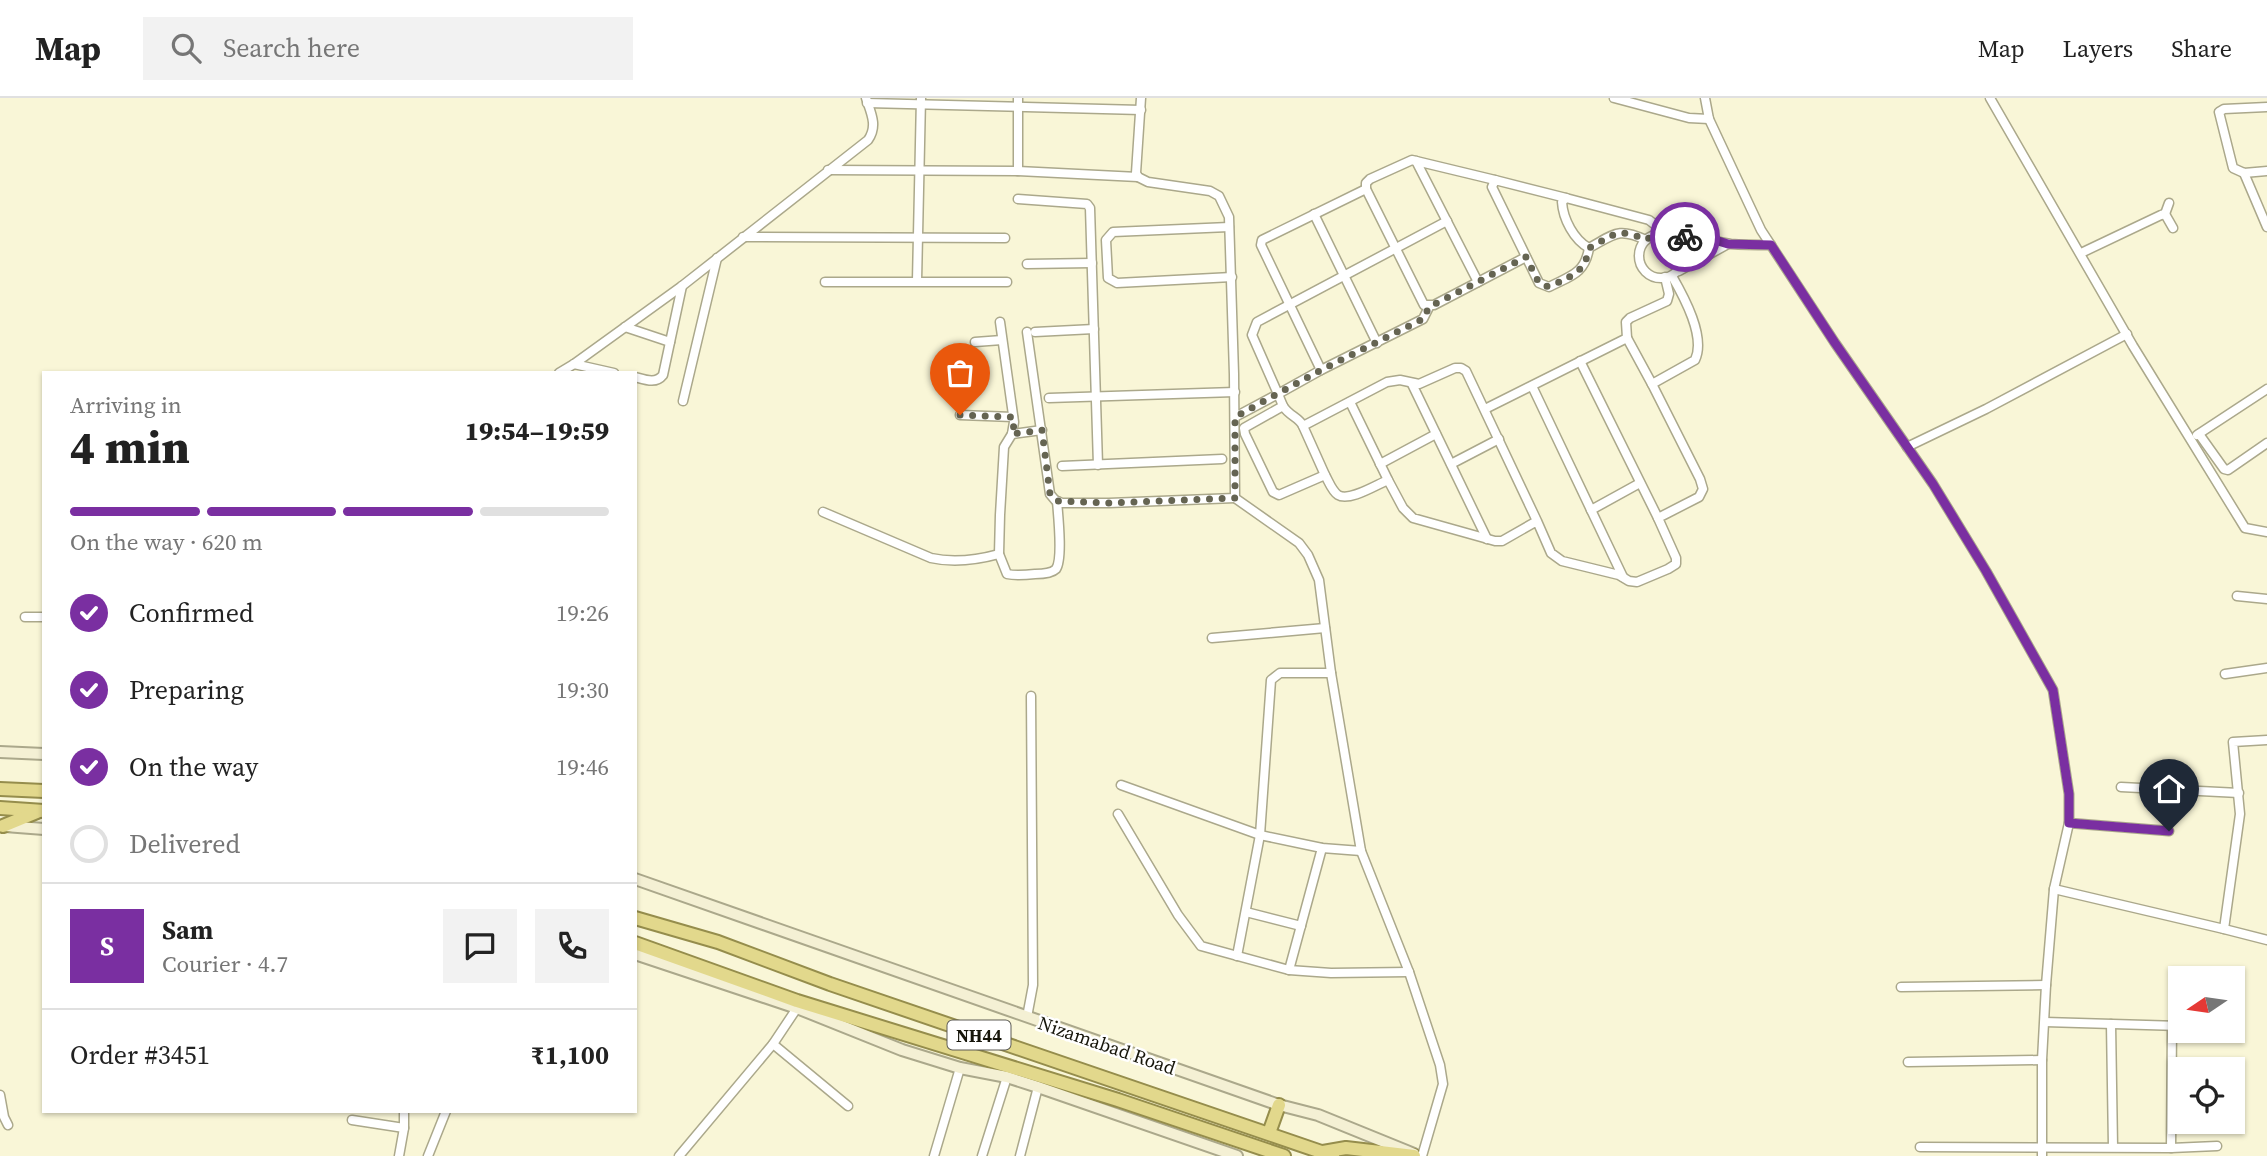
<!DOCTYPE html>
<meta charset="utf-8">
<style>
:root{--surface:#fff;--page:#f2f2f2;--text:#222;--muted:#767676;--line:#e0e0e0;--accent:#7a2fa1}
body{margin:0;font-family:"Source Serif 4",serif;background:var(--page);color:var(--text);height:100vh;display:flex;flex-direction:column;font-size:26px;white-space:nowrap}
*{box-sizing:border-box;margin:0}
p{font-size:23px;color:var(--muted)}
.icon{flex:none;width:38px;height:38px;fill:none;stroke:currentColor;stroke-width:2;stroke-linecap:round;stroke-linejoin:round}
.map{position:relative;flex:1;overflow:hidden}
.drawer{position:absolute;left:42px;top:273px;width:595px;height:742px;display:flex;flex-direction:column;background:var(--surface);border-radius:0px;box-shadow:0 2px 5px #0004}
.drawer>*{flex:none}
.needle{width:46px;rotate:257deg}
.tools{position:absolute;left:2168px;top:868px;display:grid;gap:14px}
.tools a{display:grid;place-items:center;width:77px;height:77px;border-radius:0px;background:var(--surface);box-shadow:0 2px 5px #0004;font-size:35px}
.pin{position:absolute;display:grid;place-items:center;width:60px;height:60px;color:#fff;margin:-72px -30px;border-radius:50% 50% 50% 0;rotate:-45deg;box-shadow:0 0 7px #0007}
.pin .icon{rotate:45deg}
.courier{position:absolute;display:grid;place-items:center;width:70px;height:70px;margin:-35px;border:5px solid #7a2fa1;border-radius:50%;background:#fff;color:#222;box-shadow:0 2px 9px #0007}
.overview em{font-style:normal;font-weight:800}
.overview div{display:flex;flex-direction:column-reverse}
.overview{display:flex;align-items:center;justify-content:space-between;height:119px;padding:0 28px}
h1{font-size:46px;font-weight:800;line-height:52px}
.bar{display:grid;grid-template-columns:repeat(4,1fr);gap:10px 7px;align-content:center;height:84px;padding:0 28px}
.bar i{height:9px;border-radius:5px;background:var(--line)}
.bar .active{background:var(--accent)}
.bar p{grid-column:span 4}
.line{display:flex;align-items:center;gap:18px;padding:0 28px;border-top:2px solid var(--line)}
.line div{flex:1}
.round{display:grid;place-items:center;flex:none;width:74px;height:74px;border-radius:0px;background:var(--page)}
ol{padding:0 28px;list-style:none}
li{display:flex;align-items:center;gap:21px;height:77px}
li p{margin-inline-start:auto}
li .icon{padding:7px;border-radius:50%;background:var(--accent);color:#fff;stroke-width:4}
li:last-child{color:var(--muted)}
li i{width:38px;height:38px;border:4px solid var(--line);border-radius:50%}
header{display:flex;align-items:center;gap:42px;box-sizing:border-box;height:98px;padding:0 35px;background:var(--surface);border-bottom:2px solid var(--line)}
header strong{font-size:33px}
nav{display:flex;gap:38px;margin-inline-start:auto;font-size:24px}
.search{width:490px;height:63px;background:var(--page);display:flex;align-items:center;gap:18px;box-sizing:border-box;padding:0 24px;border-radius:0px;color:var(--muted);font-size:26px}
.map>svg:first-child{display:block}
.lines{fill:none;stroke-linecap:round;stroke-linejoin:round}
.minor-casing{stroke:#aba88b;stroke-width:11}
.secondary-casing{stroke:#aba88b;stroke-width:14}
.trunk-casing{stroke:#958d4c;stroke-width:16}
.minor{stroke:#fff;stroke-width:8}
.secondary{stroke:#f4f0d4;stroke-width:10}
.trunk{stroke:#e2d88c;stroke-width:12}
.done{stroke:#656452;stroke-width:7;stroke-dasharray:0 12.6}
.route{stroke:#7a2fa1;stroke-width:9}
.labels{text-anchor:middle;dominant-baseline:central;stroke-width:5;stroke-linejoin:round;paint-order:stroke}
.shield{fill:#fff;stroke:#5c5b54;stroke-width:2}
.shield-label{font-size:18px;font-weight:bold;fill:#16150a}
.street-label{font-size:19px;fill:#16150a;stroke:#fff}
</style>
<header>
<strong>Map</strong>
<div class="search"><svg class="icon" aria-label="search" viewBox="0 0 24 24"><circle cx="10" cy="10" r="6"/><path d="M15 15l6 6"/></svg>Search here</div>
<nav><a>Map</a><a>Layers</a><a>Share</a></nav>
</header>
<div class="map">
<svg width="2267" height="1058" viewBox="0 0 2267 1058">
<rect width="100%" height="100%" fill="#f9f6d7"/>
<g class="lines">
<g class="minor-casing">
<g id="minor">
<path d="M 1141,0 L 1136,75 L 1138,79 L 1148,84 L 1210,93 L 1219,98 L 1229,119 L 1234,276 L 1235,400 L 1299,445 L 1308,457 L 1319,482 L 1331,575 L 1361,753 L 1409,874 L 1440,967 L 1443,986 L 1422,1058"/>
<path d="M 1614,0 L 1689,20 L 1709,21"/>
<path d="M 1705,0 L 1709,21 L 1761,132 L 1835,245 L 1933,386 L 1986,473 L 2053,592 L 2069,696 L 2069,725"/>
<path d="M 1990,0 L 2133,248 L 2245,430 L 2267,434"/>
<path d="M 867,5 L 1141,12"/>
<path d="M 2267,9 L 2224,11 L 2219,14 L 2233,70 L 2244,75 L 2267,73"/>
<path d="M 1416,63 L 1478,184"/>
<path d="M 828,72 L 1018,73 L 1138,79"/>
<path d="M 1018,73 L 1018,0"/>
<path d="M 2244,75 L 2267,129"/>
<path d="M 1495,82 L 1412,62 L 1370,81 L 1366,85 L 1366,91 L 1424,207 L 1434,207 L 1526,159"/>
<path d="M 1566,100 L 1495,82 L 1492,89 L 1539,185 L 1549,189 C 1570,178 1585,176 1589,150"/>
<path d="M 1018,101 L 1087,106 L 1090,110 L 1098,367"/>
<path d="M 1314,116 L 1377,245"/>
<path d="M 2165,116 L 2169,105"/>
<path d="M 1229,129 L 1113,134 L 1106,142 L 1108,180 L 1117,185 L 1232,179"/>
<circle cx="1661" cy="158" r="22"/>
<path d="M 743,139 L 1005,140"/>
<path d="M 1675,141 C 1703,135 1706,143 1731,146 C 1744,147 1758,147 1771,147"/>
<path d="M 1646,142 C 1618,129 1615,136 1589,150 C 1574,142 1563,121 1562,104 L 1566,100 L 1649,122 L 1668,137"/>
<path d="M 2081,155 L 2161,117 L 2165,116 L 2173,130"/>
<path d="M 1027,166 L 1092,165"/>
<path d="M 1679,173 L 1728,146"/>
<path d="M 917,183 L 921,0"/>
<path d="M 825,184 L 1007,184"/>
<path d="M 1429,209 L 1423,221 L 1321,272 L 1278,296 L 1252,237 L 1257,224 L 1447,123"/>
<path d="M 1000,224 L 1014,324 L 1012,336 L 1004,349 L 1000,417 L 999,456 L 1007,476 C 1016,478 1026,477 1035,476 C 1041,476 1051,476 1056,471 C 1063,461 1058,416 1057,403"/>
<path d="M 625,229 L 670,244"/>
<path d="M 1027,234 L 1050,396 L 1055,402 L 1062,405 L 1109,405 L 1235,400"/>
<path d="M 1035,234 L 1094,231"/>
<path d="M 1627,240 L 1652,286"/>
<path d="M 975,244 L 1002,242"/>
<path d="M 1580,263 L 1658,420"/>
<path d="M 574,266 L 614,275"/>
<path d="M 1321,272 L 1261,147 L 1262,142 L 1366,91"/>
<path d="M 559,275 L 574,266 L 682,188 L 868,42 C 878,28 871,15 866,0"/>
<path d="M 635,279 C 646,282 656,286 663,277 L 682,188"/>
<path d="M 1412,286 L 1487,441"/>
<path d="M 1532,288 L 1623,479"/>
<path d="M 1049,300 L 1235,294"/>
<path d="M 683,303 L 717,160"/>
<path d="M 1350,304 L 1388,382"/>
<path d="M 1485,311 L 1627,240 L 1626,224 L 1630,220 L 1667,203 L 1669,196 L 1665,179"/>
<path d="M 960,317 L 1013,319"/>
<path d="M 1235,319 L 1278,296 L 1283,308"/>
<path d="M 1303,328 L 1325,377"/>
<path d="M 1012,336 L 1042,332"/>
<path d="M 2199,336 L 2224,371 L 2228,372 L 2267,345"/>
<path d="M 2197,337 L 2267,291"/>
<path d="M 1907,349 L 1986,311 L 2127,236"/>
<path d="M 1380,366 L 1436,336"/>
<path d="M 1451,366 L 1499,341"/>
<path d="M 1062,368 L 1222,361"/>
<path d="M 1591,412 L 1640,385"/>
<path d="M 823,414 L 931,460 C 953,465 977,462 999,456"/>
<path d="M 1537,423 L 1466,273 L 1461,270 L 1455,270 L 1419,286 L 1400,282 L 1387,284 L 1303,328 C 1299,319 1289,318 1283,308 L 1244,330 L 1245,336 L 1273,394 L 1279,397 L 1325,377 C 1329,384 1332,393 1338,397 C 1349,404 1376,387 1388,382 L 1403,410 L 1413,420 L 1495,443 L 1502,443 L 1537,423 L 1551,455 L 1562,463 L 1619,477 L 1629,483 L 1637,484 L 1668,471 L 1676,466 L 1676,460 L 1658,420 L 1699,399 L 1703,391 L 1700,381 L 1652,286 L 1695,262 C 1706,239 1684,199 1672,178"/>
<path d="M 2237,498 L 2267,501"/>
<path d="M 25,519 L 44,519"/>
<path d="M 1212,540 L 1325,530"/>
<path d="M 2225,576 L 2267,570"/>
<path d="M 2267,642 L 2233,644 L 2240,716 L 2224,831 L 2267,842"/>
<path d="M 1121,687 L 1260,737 L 1322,750 L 1361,753"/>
<path d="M 2121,689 L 2239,695"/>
<path d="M 1118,716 L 1178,817 L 1201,848 L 1289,872 L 1331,875 L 1409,874"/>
<path d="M 2054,791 L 2224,831"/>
<path d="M 1246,814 L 1301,828"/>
<path d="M 1237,858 L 1260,737 L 1271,582 L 1280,575 L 1331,575"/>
<path d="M 1289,872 L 1322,750"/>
<path d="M 1901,889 L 2046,887"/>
<path d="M 1027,919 L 1033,887 L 1031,598"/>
<path d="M 2045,924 L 2180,928"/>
<path d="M 2111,926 L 2113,1049"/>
<path d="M 773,946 L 848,1008"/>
<path d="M 1908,964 L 2042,962"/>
<path d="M 0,997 L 4,1019 L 8,1027"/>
<path d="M 352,1022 L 404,1030"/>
<path d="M 1920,1049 L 2171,1050 L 2217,1048"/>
<path d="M 2171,1050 L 2172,927"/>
<path d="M 399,1058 L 404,1030 L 404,1013"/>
<path d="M 428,1058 L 446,1013"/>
<path d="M 679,1058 L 773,946 L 799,907"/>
<path d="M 934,1058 L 960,970"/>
<path d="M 982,1058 L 1007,979"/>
<path d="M 1020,1058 L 1038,989"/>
<path d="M 2042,1058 L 2042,962 L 2046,887 L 2054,791 L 2069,725 L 2169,733"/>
</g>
</g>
<g class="secondary-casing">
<g id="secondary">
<path d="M 0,654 L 44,656"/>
<path d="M 5,728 L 44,731"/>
<path d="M 635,781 L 1279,1007 L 1318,1017 L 1414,1056"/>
<path d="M 635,856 L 797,910 L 902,952 L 960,970 L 1007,979 L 1038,989 L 1237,1058"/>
</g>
</g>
<g class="trunk-casing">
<g id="trunk">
<path d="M 0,691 L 44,693"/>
<path d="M 0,710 L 44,713"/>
<path d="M 3,728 L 37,714"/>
<path d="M 635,820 L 718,844 L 830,886 L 1333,1058"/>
<path d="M 635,845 L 797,903 L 1118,1002 L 1284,1058"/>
<path d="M 1269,1035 L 1279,1007"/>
<path d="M 1323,1054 L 1346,1050 L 1414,1058"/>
</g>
</g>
<use href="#minor" class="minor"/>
<use href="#secondary" class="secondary"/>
<use href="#trunk" class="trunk"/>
</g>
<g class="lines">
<path class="done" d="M 960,317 L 1013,319 L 1014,327 L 1012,336 L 1042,332 L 1050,396 L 1057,403 L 1109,405 L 1235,400 L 1235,319 L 1321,272 L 1423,221 L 1429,209 L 1526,159 L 1539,185 L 1549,189 C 1570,178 1585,176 1589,150 C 1615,136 1618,129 1646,142 C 1660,132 1671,141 1685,139"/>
<path class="route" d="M 1685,139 L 1702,138 L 1728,146 L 1771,147 L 1835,245 L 1933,386 L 1986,473 L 2053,592 L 2069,696 L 2069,725 L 2169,733"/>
</g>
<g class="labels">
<rect class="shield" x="947.5" y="922.5" width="63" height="29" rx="5"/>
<g class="shield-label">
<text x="979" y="937">NH44</text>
</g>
<g class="street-label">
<text transform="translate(1107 947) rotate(19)">Nizamabad Road</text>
</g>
</g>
</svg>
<div class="tools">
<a><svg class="needle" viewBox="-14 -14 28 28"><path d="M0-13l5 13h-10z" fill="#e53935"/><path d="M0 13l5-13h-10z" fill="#767676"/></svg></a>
<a><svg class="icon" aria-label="locate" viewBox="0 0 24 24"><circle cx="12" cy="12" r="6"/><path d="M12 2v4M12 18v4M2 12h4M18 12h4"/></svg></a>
</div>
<div class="pin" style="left:960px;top:317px;background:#ea580c"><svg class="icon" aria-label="bag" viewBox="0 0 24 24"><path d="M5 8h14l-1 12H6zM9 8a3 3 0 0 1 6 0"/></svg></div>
<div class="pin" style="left:2169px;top:733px;background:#1f2937"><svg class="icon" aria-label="home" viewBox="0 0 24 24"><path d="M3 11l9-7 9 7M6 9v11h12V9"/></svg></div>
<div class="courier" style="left:1685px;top:139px"><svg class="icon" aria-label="bike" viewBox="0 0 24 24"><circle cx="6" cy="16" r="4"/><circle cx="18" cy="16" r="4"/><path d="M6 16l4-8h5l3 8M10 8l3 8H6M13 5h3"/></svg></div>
<section class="drawer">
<div class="overview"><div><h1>4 min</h1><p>Arriving in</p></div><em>19:54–19:59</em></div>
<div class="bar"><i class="active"></i><i class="active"></i><i class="active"></i><i></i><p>On the way · 620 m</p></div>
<ol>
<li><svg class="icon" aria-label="check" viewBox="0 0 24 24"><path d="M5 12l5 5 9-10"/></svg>Confirmed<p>19:26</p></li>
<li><svg class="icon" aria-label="check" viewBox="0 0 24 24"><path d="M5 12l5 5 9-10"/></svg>Preparing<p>19:30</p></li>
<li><svg class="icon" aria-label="check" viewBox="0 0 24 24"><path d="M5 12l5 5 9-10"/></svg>On the way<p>19:46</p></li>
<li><i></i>Delivered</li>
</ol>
<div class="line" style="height:126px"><b class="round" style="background:var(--accent);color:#fff">S</b><div><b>Sam</b><p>Courier · 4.7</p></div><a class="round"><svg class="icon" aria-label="chat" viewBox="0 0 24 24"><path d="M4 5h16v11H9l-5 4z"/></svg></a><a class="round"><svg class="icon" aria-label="phone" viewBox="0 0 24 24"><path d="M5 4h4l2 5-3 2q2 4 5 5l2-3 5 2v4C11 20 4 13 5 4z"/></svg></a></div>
<div class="line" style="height:91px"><div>Order #3451</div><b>₹1,100</b></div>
</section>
</div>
